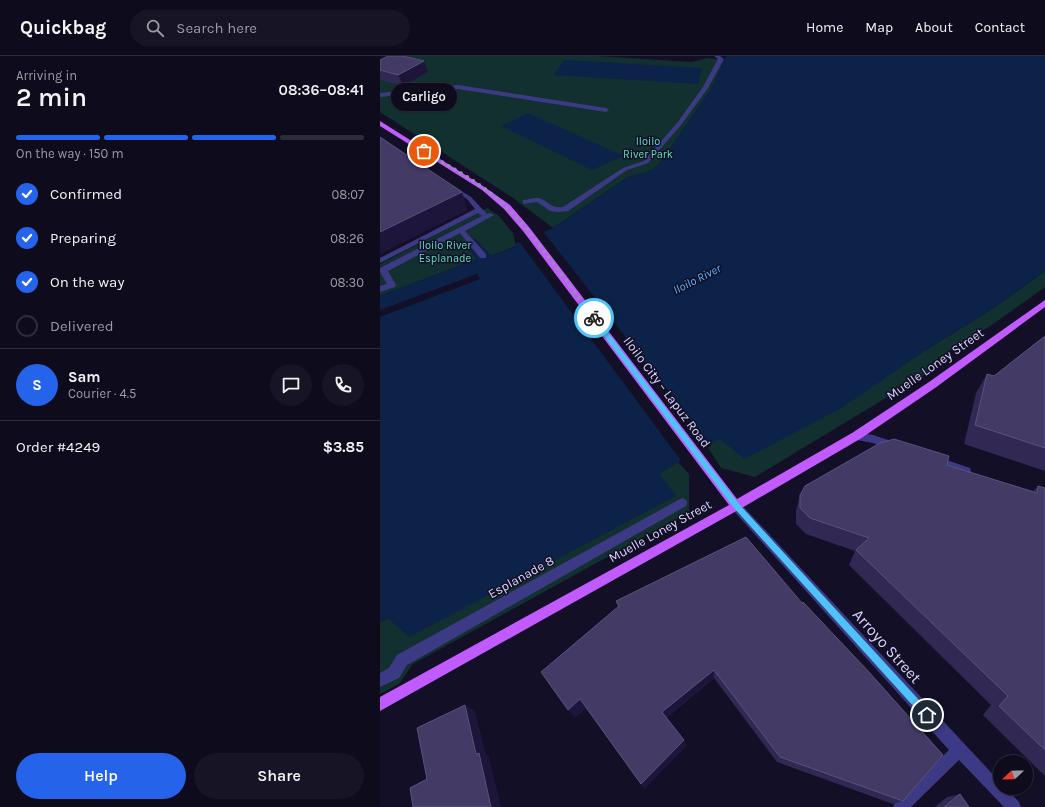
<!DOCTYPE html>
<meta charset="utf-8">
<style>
:root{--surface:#0e0b1c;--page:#171425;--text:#f1f3f6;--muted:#9b9ba3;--line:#2e2b3b;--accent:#2563eb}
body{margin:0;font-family:Karla,sans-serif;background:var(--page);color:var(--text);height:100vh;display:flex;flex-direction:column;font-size:15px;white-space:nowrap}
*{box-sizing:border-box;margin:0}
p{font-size:13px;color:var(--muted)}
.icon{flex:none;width:22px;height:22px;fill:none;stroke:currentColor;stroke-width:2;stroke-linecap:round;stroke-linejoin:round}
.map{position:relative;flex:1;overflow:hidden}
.details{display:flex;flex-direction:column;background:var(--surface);width:380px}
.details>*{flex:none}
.needle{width:26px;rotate:248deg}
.buttons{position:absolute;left:613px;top:699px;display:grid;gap:8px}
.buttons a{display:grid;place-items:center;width:40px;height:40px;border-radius:50%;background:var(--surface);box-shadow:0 1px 3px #0004,0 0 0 1px var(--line);font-size:20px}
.pin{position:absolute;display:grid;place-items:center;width:34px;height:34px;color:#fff;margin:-17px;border:2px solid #fff;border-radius:50%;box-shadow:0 1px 4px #0007}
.courier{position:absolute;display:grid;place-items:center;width:40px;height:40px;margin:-20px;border:3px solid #4fc3f7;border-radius:50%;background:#fff;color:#222;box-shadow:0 1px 5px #0007}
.bubble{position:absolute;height:28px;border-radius:14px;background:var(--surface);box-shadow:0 1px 3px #0004,0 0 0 1px var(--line);font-size:13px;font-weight:600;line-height:28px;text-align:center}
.summary em{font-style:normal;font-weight:600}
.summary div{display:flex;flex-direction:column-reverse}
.summary{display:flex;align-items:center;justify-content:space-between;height:68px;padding:0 16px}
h1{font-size:26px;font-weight:600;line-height:30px}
.bar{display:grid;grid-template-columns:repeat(4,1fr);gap:6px 4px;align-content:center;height:48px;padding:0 16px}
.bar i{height:5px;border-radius:3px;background:var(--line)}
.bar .on{background:var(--accent)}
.bar p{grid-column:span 4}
.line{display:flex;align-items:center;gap:10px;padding:0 16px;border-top:1px solid var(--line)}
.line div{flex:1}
.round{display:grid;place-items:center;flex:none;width:42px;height:42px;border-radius:21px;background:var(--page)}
ol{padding:0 16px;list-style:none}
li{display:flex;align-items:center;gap:12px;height:44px}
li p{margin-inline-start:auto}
li .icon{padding:4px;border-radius:50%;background:var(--accent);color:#fff;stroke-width:4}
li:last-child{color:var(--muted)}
li i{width:22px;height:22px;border:2px solid var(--line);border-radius:50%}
.cta{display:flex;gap:8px;margin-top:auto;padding:8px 16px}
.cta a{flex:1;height:46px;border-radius:24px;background:var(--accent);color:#fff;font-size:16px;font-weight:600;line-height:46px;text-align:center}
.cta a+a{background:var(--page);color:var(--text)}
header{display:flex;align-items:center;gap:24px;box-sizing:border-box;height:56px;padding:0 20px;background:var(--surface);border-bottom:1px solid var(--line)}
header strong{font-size:19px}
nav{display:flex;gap:22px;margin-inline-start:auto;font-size:14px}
.search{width:280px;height:36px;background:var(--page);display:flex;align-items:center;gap:10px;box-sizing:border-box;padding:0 14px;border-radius:22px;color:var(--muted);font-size:15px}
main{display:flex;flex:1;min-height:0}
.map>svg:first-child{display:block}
.green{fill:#12302f}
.water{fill:#0c2248}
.pier{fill:#130f26}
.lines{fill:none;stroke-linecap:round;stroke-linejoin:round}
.minor{fill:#3d3a85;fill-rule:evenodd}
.major{fill:#c25bff;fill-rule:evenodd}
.wall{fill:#312854}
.shaded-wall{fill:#1d163a}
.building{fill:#433a66;stroke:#5a527e}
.route{fill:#4fc3f7}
.done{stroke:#948fb3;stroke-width:4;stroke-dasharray:0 7.2}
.labels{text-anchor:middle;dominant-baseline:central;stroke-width:3;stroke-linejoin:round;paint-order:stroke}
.far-park-label{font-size:11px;fill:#5fe0c0;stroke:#130f26}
.far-water-label{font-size:12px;font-style:italic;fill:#62b6ff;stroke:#130f26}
.street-label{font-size:13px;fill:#d9d4ff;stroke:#130f26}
.near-street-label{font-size:16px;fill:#d9d4ff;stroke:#130f26}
</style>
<header>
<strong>Quickbag</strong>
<div class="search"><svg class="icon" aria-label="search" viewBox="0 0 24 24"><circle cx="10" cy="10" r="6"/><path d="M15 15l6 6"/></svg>Search here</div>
<nav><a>Home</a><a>Map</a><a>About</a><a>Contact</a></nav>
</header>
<main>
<section class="details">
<div class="summary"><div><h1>2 min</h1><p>Arriving in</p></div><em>08:36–08:41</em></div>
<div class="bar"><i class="on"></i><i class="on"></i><i class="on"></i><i></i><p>On the way · 150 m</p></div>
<ol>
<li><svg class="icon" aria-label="check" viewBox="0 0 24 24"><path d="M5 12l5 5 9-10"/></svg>Confirmed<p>08:07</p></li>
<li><svg class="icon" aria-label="check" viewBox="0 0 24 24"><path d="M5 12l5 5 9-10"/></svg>Preparing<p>08:26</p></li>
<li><svg class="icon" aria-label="check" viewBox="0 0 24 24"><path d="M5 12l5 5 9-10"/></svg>On the way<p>08:30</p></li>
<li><i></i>Delivered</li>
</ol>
<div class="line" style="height:72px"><b class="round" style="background:var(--accent);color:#fff">S</b><div><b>Sam</b><p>Courier · 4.5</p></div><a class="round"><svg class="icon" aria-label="chat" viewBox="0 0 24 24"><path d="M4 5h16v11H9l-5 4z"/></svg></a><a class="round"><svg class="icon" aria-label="phone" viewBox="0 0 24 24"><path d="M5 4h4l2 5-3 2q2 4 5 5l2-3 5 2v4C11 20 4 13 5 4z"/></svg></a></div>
<div class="line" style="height:52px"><div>Order #4249</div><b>$3.85</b></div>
<div class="cta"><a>Help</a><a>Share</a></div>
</section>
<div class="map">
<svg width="665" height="751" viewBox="0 0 665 751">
<rect width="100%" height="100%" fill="#130f26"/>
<g class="green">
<path d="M 28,0 L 218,0 L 312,6 L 327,2 L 346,4 L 330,35 L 282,104 L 274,113 L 265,117 L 248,121 L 173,172 L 133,142 L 0,56 L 0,16 Z"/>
<path d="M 107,152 L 118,159 L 133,177 L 136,190 L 111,200 L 95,183 L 84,187 L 97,203 L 0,240 L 0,208 Z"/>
<path d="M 665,215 L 665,231 L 612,269 L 558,302 L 549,316 L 375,421 L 341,412 L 327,390 L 340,382 L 546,294 L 615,251 Z"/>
<path d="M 298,406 L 309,418 L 309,456 L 33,608 L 19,628 L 0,638 L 0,566 L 295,440 L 278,418 Z"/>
</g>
<g class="water">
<path d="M 346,0 L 665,0 L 665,215 L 615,251 L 546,294 L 463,351 L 365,403 L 340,383 L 279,417 L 296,440 L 29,581 L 8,562 L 0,566 L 0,240 L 97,203 L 84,187 L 95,182 L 111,200 L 135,191 L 134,188 L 173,172 L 248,121 L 265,117 L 274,113 L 282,104 L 330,35 Z"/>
<path d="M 184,4 L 322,12 L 318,28 L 174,19 Z"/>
<path d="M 148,57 L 244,100 L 212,114 L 121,70 Z"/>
</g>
<g class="pier">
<path d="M 162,174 L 331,390 L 302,406 L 138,184 Z"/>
<path d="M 97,218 L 100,223 L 0,261 L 0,254 Z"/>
</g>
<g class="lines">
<g class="minor">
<path d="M 334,0 L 340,0 L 344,3 L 328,32 L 301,69 L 268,107 L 247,114 L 188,155 L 178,156 L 170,155 L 157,146 L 143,148 L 143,144 C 147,144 152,142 156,142 C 168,142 168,153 183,151 L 243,112 L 264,105 L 297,67 L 323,31 L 338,3 Z"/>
<path d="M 78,29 L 226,52 L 229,54 L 226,56 L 78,33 L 0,41 L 0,37 Z"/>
<path d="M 72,129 L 91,141 L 107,158 L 110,157 L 114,159 L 85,175 L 106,198 L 106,202 L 100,202 L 80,177 L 8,215 L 16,229 L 15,231 L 0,236 L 0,230 L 7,228 L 0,216 L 0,212 L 102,160 L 98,157 L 0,207 L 0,202 L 95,153 L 87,143 L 70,132 L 69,131 Z"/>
<path d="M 476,376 L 493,379 L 520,388 L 521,391 L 520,394 L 516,395 L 493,387 L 472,383 L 471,380 L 472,377 Z"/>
<path d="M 555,400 L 590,412 L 591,415 L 590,418 L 586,419 L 551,407 L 550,404 L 551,401 Z"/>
<path d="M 302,442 L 306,444 L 307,447 L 306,450 L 27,609 L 19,622 L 0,631 L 0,617 L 9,612 L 17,599 Z"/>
<path d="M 356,445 L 360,447 L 620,726 L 620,732 L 626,732 L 639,746 L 641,751 L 624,751 L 579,704 L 531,751 L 513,751 L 515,746 L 569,694 L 352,453 L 351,450 L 352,447 Z"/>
</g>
<path class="major" d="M 0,65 L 106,132 L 130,149 L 149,171 L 357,443 L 472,377 L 549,326 L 665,244 L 665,251 L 555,332 L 480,383 L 360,453 L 0,655 L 0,641 L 349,449 L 143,175 L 124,153 L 102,134 L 0,70 Z"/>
</g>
<g class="wall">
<path d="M 0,4 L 48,16 L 23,30 L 0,24 Z"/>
<path d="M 665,280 L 665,415 L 584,388 L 596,337 L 607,318 L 614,320 Z"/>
<path d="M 567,409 L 653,435 L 658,430 L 665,432 L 665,720 L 603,659 L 611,649 L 469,509 L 475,495 L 426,478 L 416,468 L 416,455 L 420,439 Z"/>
<path d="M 236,545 L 523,745 L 513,748 L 397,706 L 334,622 L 286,662 L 304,684 L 306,690 L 265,732 L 261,728 L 206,652 L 195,661 L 238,551 Z"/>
<path d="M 580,738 L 589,751 L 555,751 L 567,741 Z"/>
</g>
<g class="shaded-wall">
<path d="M 44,5 L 48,16 L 23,30 L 18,19 Z"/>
<path d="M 82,136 L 88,154 L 0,198 L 0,176 Z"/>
<path d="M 334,614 L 334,622 L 284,663 L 282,656 Z"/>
<path d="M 200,643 L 207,651 L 195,661 L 188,654 Z"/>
<path d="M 85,649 L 95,655 L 106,699 L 109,701 L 121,751 L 111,751 L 96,698 Z"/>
<path d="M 304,684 L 306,690 L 265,732 L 261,728 Z"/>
</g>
<g class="building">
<path d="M 8,0 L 23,0 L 44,5 L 18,19 L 0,14 L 0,4 Z"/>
<path d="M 0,81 L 82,136 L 0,176 Z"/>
<path d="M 665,280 L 665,392 L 595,369 L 607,318 L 614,320 Z"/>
<path d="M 514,383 L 569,400 L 567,409 L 657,437 L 658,430 L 665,432 L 665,694 L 619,650 L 628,640 L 476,494 L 489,482 L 430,462 L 420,452 L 420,439 L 425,430 L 500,387 Z"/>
<path d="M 366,481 L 422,547 L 423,546 L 489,616 L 563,699 L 523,745 L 400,701 L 334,614 L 282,656 L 304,684 L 261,728 L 200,643 L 188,654 L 161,616 L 239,550 L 236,545 Z"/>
<path d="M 85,649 L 96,698 L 99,697 L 111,751 L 33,751 L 30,732 L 47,723 L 37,672 Z"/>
<path d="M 580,738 L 589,751 L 564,751 Z"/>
</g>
<path class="route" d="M 212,261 L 216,261 L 359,448 L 550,656 L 551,659 L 550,662 L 547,663 L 544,662 L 354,452 L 212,264 Z"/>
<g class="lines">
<path class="done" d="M 44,95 C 72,113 104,128 127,152 C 159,184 186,226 214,262"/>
</g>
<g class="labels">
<g class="far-park-label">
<text x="268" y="85">Iloilo<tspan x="268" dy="13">River Park</tspan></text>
<text x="65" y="189">Iloilo River<tspan x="65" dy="13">Esplanade</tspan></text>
</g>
<g class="far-water-label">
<text transform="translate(317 223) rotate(-27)">Iloilo River</text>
</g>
<g class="street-label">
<text transform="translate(555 308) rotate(-35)">Muelle Loney Street</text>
<text transform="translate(287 336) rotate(53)">Iloilo City – Lapuz Road</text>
<text transform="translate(280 475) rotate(-29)">Muelle Loney Street</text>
<text transform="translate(141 521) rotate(-29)">Esplanade 8</text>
</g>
<g class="near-street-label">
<text transform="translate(507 590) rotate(48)">Arroyo Street</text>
</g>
</g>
</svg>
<div class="buttons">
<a><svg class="needle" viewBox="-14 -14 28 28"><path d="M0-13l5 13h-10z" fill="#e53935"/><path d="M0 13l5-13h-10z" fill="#9b9ba3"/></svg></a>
</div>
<div class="pin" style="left:44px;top:95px;background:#ea580c"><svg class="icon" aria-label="bag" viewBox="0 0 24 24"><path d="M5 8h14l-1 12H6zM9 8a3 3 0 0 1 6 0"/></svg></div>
<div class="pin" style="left:547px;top:659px;background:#1f2937"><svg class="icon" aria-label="home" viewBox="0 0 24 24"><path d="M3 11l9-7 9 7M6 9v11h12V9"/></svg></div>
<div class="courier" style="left:214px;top:262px"><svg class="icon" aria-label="bike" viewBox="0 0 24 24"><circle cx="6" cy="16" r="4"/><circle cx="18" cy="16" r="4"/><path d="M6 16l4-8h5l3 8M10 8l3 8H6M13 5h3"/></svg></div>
<div class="bubble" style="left:11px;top:27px;width:66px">Carligo</div>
</div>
</main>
